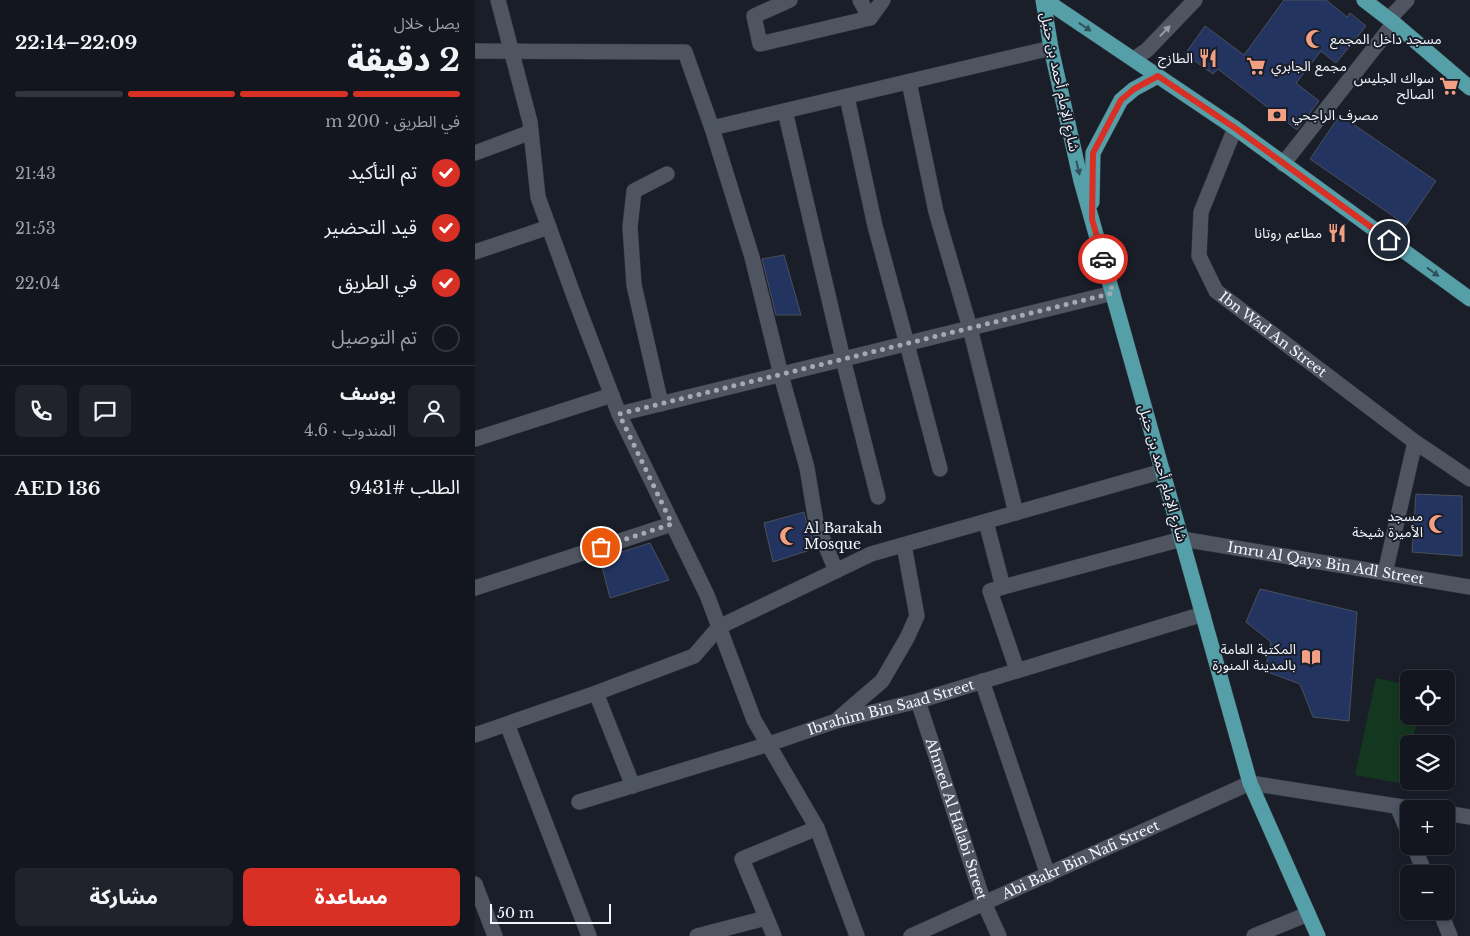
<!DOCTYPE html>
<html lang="ar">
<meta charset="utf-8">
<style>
:root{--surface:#13161f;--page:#20232c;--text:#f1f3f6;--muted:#9d9fa4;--line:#32353d;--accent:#d93025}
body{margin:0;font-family:"Libre Baskerville","Noto Sans Arabic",serif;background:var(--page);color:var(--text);direction:rtl;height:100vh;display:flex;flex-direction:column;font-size:19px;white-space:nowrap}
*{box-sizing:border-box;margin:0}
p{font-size:16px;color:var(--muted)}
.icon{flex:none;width:28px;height:28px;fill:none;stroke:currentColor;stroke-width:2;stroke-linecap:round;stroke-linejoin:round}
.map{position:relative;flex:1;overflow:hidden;direction:ltr}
.side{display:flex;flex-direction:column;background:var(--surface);width:475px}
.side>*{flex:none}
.buttons{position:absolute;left:925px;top:670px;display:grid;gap:10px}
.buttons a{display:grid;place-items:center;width:55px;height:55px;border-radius:8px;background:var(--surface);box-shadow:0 2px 8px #0003,0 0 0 1px var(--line);font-size:25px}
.scale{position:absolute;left:15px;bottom:12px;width:121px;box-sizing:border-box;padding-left:5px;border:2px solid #f1f5fc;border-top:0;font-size:14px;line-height:18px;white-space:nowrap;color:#f1f5fc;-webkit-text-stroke:4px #191e29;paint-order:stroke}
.pin{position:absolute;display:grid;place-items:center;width:42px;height:42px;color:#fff;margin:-21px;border:2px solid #fff;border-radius:50%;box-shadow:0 1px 5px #0007}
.courier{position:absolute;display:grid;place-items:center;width:50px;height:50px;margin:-25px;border:4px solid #d93025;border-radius:50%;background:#fff;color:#222;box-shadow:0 1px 6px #0007}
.head em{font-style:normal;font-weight:800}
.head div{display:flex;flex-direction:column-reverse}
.head{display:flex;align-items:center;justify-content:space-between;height:85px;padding:0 15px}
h1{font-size:32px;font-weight:800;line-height:38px}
.bar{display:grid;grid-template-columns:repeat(4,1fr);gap:8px 5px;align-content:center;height:60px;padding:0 15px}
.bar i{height:6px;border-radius:4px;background:var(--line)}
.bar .selected{background:var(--accent)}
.bar p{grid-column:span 4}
.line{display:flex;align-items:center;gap:12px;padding:0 15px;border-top:1px solid var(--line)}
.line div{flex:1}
.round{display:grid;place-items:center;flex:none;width:52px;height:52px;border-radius:8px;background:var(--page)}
ol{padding:0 15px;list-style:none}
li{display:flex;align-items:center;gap:15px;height:55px}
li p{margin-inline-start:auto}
li .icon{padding:5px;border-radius:50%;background:var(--accent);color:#fff;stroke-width:4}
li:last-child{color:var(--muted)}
li i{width:28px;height:28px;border:2px solid var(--line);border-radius:50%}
.action{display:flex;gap:10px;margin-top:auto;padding:10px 15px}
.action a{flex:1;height:58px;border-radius:8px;background:var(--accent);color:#fff;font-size:20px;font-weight:800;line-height:58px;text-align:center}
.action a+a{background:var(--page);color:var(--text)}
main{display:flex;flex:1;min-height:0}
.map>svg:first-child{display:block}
.green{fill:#13381f}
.building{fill:#22345f;stroke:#4a505d}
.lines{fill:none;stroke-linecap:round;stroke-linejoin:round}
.minor-casing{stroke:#343740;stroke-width:16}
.major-casing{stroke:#343740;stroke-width:16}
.minor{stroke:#4e5561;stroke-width:15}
.major{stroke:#559fa9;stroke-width:15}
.oneway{fill:#31525c}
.oneway2{fill:#979da7}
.done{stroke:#a5aab2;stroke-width:5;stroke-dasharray:0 9}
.route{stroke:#d93025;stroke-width:6}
.labels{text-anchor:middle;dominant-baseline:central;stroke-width:4;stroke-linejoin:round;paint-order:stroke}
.poi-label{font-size:14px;fill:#f1f5fc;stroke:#191e29;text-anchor:end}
.street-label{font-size:14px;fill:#f1f5fc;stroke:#191e29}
</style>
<main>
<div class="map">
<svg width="995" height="936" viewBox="0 0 995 936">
<rect width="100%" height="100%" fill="#191e29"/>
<path class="green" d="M 901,678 L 934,685 L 934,716 L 943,716 L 937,744 L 934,744 L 934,761 L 929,784 L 880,775 Z"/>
<g class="building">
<path d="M 809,0 L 851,0 L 872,17 L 875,13 L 891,26 L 861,63 L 846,51 L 821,83 L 844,101 L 822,130 L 743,69 L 738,74 L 710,54 L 730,26 L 769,55 Z"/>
<path d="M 865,115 L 961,181 L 931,225 L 835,159 Z"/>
<path d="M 309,255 L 326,315 L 301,315 L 287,259 Z"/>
<path d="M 941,494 L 987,496 L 987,556 L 937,552 Z"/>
<path d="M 329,512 L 332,525 L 341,548 L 298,562 L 289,523 Z"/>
<path d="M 175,543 L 194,580 L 135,598 L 125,559 Z"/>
<path d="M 785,589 L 882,612 L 874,721 L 838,717 L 825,684 L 790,671 L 796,642 L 771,622 Z"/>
</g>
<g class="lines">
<g class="minor-casing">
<g id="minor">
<path d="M 23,0 L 55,122 L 63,197 L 100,299 L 144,414 L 232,595 L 279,720 L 342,828 L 382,936"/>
<path d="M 315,0 L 279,16 L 285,44 L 395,18 L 408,0"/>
<path d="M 385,0 L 395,18"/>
<path d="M 914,19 L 932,0"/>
<path d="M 0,51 L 210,52 L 237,128 L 277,257 L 306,375 L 332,468 L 341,522 L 361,571"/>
<path d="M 659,59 L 672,50 L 720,0"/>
<path d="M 434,82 L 461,212 L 495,328 L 541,513"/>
<path d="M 372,97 L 400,226 L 432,344 L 465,469"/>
<path d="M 310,111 L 368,359 L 403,497"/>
<path d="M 237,128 L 576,48"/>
<path id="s1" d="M 760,128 L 726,212 L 724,256 L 741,291 L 940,442 L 995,479"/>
<path d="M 0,153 L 56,132"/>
<path d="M 808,164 L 919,23"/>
<path d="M 0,252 L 74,227"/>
<path d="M 186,404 L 159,285 L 155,227 L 159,191 L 192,174"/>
<path d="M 144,414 L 638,293"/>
<path d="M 0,439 L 137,395"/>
<path d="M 511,522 L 528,587 L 515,591 L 542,670"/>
<path d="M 910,573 L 940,442"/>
<path id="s2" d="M 528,587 L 707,539 L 995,587"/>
<path d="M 0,588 L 197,524"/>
<path d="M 507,681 L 573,875"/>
<path d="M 121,693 L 158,786"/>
<path id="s3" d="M 443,701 L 509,903 L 524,936"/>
<path d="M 364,718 L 407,681 L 432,638 L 442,616 L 429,545"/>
<path d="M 32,724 L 114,936"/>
<path d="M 0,735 L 121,693 L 219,656 L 244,627 L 396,554 L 688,471"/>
<path id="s4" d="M 104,802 L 294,744 L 361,721 L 443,701 L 728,614"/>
<path d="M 922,806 L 934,834"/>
<path d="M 971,813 L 995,817"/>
<path d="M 939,846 L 950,874"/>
<path d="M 0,884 L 20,936"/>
<path d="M 965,911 L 975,936"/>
<path d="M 222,936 L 291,918"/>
<path d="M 299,936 L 267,859 L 342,828"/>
<path id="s5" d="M 436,936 L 775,783 L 940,809"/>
<path d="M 779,936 L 833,914"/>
</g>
</g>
<g class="major-casing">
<g id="major">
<path d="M 568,0 L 576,48 L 606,181 L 775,783 L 843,936"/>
<path d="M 570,0 L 760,128 L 995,299"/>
<path d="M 889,0 L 919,23 L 995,88"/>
<path d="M 617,202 L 618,153 L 646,100 L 659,89 L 683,76"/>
</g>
</g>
<use href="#minor" class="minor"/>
<use href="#major" class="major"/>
</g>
<defs><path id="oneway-solid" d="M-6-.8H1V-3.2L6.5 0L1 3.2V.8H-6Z" transform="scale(1.25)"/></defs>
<g class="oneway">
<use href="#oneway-solid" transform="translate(610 27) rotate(34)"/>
<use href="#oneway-solid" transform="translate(603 168) rotate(77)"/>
<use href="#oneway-solid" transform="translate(958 272) rotate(36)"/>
</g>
<use class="oneway2" href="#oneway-solid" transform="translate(690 31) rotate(-46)"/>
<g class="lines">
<path class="done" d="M 126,547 L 197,524 L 144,414 L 638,293 L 628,259"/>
<path class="route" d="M 628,259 L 617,219 L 618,153 L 646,100 L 659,89 L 683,76 L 760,128 L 914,240"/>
</g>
<defs>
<g id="mosque-bare" transform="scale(1.5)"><path d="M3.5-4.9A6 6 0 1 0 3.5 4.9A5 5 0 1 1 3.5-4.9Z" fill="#f39f84" stroke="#191e29" stroke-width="2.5" paint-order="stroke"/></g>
<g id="restaurant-bare" transform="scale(1.5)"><path d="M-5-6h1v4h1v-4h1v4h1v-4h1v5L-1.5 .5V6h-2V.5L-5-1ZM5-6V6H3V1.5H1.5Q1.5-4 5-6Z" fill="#f39f84" stroke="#191e29" stroke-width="2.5" paint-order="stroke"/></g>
<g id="supermarket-bare" transform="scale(1.5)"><path d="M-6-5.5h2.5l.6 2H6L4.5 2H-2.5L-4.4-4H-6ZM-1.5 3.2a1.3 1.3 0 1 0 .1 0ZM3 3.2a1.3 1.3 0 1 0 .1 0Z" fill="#f39f84" stroke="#191e29" stroke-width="2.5" paint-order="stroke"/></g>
<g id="bank-bare" transform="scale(1.5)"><path d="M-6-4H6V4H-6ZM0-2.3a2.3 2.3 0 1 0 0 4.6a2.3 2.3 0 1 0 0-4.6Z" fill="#f39f84" stroke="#191e29" stroke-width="2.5" paint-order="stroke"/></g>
<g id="library-bare" transform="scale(1.5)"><path d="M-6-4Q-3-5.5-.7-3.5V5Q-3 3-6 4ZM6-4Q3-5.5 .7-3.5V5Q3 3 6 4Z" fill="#f39f84" stroke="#191e29" stroke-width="2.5" paint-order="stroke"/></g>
</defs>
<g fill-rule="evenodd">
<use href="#mosque-bare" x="840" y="39"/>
<use href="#restaurant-bare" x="733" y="58"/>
<use href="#supermarket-bare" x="781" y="66"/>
<use href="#supermarket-bare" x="974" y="86"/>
<use href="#bank-bare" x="802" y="115"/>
<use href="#restaurant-bare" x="862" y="233"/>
<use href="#mosque-bare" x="963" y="524"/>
<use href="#mosque-bare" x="314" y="536"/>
<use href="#library-bare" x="836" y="657"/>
</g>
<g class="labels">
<g class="poi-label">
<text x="855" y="39" text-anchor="start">مسجد داخل المجمع</text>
<text x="718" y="58">الطازج</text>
<text x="796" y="66" text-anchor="start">مجمع الجابري</text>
<text x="959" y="78">سواك الجليس<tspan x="959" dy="16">الصالح</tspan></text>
<text x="817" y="115" text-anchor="start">مصرف الراجحي</text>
<text x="847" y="233">مطاعم روتانا</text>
<text x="948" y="516">مسجد<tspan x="948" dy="16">الأميرة شيخة</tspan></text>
<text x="329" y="528" text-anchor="start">Al Barakah<tspan x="329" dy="16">Mosque</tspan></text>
<text x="821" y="649">المكتبة العامة<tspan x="821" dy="16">بالمدينة المنورة</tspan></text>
</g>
<g class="street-label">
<text transform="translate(585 82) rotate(78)">شارع الإمام أحمد بن حنبل</text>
<text stroke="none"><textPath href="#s1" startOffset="245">Ibn Wad An Street</textPath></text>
<text transform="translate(688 473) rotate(74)">شارع الإمام أحمد بن حنبل</text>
<text stroke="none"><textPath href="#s2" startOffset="331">Imru Al Qays Bin Adl Street</textPath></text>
<text stroke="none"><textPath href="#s4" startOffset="326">Ibrahim Bin Saad Street</textPath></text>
<text stroke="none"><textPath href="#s3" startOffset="124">Ahmed Al Halabi Street</textPath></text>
<text stroke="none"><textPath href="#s5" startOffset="186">Abi Bakr Bin Nafi Street</textPath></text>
</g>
</g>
</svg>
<div class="buttons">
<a><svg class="icon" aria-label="locate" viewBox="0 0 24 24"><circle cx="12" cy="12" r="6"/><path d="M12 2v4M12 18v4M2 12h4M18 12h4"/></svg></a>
<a><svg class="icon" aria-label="layers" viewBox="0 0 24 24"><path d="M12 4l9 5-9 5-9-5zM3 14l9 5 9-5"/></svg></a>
<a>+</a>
<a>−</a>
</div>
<div class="scale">50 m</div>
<div class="pin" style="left:126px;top:547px;background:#ea580c"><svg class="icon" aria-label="bag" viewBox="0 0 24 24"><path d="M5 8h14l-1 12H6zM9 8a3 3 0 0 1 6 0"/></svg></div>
<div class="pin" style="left:914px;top:240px;background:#1f2937"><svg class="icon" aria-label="home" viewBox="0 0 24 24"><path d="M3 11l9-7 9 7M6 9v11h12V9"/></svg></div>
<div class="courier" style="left:628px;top:259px"><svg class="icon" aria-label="car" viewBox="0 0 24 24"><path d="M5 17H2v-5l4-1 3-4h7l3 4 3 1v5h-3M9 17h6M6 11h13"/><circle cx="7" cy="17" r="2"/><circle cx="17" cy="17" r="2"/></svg></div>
</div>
<section class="side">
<div class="head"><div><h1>2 دقيقة</h1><p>يصل خلال</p></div><em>22:09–22:14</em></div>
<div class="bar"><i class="selected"></i><i class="selected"></i><i class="selected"></i><i></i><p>في الطريق · 200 m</p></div>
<ol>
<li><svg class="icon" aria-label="check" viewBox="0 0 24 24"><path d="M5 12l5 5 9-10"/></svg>تم التأكيد<p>21:43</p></li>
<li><svg class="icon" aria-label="check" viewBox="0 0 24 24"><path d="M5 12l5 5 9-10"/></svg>قيد التحضير<p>21:53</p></li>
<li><svg class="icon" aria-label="check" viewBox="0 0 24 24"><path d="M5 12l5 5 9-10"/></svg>في الطريق<p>22:04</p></li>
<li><i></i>تم التوصيل</li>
</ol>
<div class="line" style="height:90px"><a class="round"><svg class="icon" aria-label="person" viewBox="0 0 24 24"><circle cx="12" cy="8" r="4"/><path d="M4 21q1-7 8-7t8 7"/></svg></a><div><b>يوسف</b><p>المندوب · 4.6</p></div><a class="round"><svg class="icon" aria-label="chat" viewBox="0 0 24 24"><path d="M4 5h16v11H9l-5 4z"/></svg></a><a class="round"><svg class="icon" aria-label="phone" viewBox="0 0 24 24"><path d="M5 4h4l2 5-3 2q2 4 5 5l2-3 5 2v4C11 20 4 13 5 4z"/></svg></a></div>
<div class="line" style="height:65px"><div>الطلب #9431</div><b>AED 136</b></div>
<div class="action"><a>مساعدة</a><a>مشاركة</a></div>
</section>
</main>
